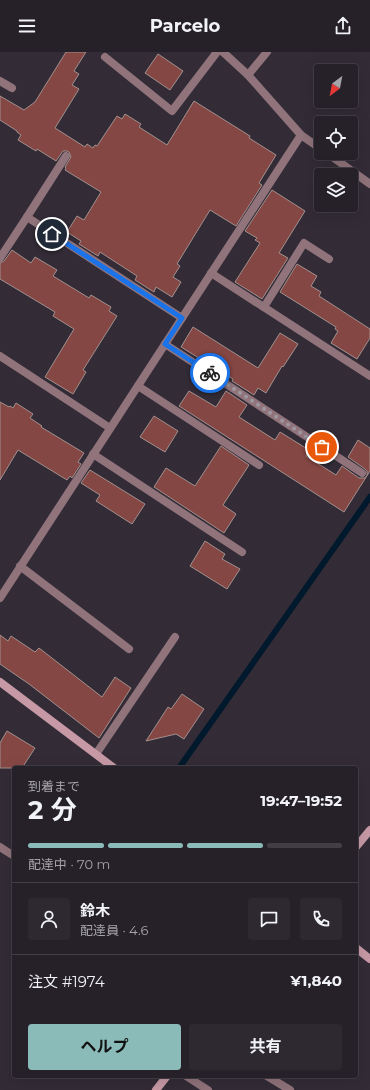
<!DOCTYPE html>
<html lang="ja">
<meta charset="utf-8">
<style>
:root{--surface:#262129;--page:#2e2931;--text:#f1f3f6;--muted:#a4a3a8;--line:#423e46;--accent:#8bbbb9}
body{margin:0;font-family:Montserrat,"Noto Sans JP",sans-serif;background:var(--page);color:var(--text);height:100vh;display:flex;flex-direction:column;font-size:15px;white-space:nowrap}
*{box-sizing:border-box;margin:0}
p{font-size:13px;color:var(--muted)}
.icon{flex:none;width:22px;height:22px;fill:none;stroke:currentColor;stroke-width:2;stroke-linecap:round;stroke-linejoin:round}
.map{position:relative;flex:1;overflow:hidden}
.panel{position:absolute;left:12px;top:714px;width:346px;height:312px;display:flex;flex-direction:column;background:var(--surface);border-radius:4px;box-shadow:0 4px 16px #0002,0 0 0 1px var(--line)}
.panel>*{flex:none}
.needle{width:26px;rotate:212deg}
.fabs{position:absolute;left:314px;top:12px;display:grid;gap:8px}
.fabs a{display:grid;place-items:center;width:44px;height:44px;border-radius:4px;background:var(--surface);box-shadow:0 4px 16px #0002,0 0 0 1px var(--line);font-size:20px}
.pin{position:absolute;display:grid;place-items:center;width:34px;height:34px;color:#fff;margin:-17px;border:2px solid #fff;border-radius:50%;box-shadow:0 1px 4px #0007}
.courier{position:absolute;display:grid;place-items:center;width:40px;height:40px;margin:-20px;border:3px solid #1a73e8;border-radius:50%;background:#fff;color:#222;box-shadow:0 1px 5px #0007}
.headline em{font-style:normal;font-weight:700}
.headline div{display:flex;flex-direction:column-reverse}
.headline{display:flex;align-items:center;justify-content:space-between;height:68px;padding:0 16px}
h1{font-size:26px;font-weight:700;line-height:30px}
.bar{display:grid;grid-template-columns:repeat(4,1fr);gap:6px 4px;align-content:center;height:48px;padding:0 16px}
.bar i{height:5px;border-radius:3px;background:var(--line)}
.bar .current{background:var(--accent)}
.bar p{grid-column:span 4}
.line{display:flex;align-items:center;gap:10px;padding:0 16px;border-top:1px solid var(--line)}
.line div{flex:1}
.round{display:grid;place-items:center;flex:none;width:42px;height:42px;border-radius:4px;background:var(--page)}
.primary-button{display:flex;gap:8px;margin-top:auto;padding:8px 16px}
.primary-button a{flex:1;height:46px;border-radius:4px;background:var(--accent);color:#111;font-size:16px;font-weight:700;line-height:46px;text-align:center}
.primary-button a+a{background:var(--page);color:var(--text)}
header{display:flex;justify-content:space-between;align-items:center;height:52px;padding:0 16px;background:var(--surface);font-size:18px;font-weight:700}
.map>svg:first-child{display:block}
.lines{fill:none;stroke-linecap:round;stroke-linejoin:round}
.stream{stroke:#00192c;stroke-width:6}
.building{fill:#854744;stroke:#a1908e}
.lane{stroke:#90737b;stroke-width:8}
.street{stroke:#90737b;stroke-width:8}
.secondary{stroke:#c799a6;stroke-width:8}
.done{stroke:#9d98a0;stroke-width:4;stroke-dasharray:0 7.2}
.route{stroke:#1a73e8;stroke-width:5}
</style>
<header><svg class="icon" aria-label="menu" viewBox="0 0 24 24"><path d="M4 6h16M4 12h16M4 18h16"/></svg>Parcelo<svg class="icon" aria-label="share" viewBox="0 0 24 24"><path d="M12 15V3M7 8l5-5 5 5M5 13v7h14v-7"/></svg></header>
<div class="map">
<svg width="370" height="1038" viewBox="0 0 370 1038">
<rect width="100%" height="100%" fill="#332c37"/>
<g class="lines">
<path class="stream" d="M 179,716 L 370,445"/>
</g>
<g class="building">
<path d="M 66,0 L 86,0 L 74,19 L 79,22 L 72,33 L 79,37 L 55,76 L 85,95 L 87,92 L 93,96 L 95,93 L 97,94 L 117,64 L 122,67 L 125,62 L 141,72 L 139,75 L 167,93 L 194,49 L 250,84 L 249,86 L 276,103 L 259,131 L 262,133 L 236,174 L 210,158 L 177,212 L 180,214 L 173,225 L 181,230 L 172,245 L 156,235 L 154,240 L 135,228 L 137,224 L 100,200 L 98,204 L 79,192 L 81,189 L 67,180 L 77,164 L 84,168 L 101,140 L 65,118 L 66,116 L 65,115 L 71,105 L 69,100 L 67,99 L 63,99 L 56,109 L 37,97 L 36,99 L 18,88 L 21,83 L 17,80 L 17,79 L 0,68 L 0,44 L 24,58 L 35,50 Z"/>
<path d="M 158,2 L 183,19 L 170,38 L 145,21 Z"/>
<path d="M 272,138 L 305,159 L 279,201 L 288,206 L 262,247 L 235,230 L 260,191 L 255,188 L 257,186 L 245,179 Z"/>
<path d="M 12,198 L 31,211 L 35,205 L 57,218 L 53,224 L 89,246 L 91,243 L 111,255 L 109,259 L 117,264 L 83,318 L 86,320 L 73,342 L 45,325 L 74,277 L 53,264 L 55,260 L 0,227 L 0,211 L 4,209 Z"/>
<path d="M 297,212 L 317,224 L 311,234 L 321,240 L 319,244 L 370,277 L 370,286 L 357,307 L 331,291 L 338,279 L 335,277 L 336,275 L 280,240 Z"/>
<path d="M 193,275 L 258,316 L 280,281 L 298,292 L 283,315 L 282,314 L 266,341 L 258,336 L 254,343 L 232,329 L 233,327 L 181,295 Z"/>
<path d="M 189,339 L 216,355 L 226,339 L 247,353 L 239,365 L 275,388 L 280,380 L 309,398 L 306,404 L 336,423 L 342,414 L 359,426 L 364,426 L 367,424 L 367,419 L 365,417 L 348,405 L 358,388 L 370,396 L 370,419 L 344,460 L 179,354 Z"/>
<path d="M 0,350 L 9,355 L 10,354 L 13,356 L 16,351 L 33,362 L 30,366 L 42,374 L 41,375 L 84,401 L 78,410 L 81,412 L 72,426 L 70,424 L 67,428 L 18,398 L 0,428 Z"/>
<path d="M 154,364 L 178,379 L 165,400 L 140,385 Z"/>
<path d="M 221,394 L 249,413 L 223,453 L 236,462 L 224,481 L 154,435 L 166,416 L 195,434 Z"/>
<path d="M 90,418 L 145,452 L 132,472 L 96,449 L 100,443 L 81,431 Z"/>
<path d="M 205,489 L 225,502 L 222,507 L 240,517 L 227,537 L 190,514 Z"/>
<path d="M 0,583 L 8,589 L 11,584 L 35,600 L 39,596 L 102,645 L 115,625 L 131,636 L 99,686 L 29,632 L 0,612 Z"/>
<path d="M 182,642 L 204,657 L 184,687 L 176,682 L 146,689 L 168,655 L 171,657 Z"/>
<path d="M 7,679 L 35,696 L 22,716 L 0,716 L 0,691 Z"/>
</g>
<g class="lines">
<g class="lane">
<path d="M 105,5 L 172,59 L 217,0"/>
<path d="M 248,23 L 267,0"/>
<path d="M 0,29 L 12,36"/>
<path d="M 27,165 L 66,104"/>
<path d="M 264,255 L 304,191 L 329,207"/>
<path d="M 165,292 L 362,421"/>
<path d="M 138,334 L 259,413"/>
<path d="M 93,402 L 242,500"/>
<path d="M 20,514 L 129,597"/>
<path d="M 96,702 L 175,585"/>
<path d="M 0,795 L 14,804"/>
<path d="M 186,1024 L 208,1038"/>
<path d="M 267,1024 L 290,1038"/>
</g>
<g class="street">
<path d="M 223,0 L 248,23 L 301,83 L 321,97"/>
<path d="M 327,101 L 370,132"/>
<path d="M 0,206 L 27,165 L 182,266"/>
<path d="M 211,221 L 370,324"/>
<path d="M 0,304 L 110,376"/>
<path d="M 0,546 L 301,83"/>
</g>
<g class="secondary">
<path d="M 0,630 L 114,716"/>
<path d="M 356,795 L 370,778"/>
<path d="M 356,896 L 370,907"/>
<path d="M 156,1038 L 167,1024"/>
</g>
</g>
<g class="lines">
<path class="done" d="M 210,321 L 322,395"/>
<path class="route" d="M 52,182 L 182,266 L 165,292 L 210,321"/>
</g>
</svg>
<div class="fabs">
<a><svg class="needle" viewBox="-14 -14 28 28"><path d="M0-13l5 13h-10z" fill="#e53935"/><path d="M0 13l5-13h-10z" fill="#a4a3a8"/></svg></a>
<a><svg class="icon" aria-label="locate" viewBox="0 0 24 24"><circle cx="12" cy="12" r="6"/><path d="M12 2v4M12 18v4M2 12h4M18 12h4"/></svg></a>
<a><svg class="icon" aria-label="layers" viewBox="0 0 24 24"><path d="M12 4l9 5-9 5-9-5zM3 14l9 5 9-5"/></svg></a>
</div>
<div class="pin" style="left:322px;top:395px;background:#ea580c"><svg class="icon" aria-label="bag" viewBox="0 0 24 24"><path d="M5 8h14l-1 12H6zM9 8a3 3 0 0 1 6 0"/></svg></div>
<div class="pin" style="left:52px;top:182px;background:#1f2937"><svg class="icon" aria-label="home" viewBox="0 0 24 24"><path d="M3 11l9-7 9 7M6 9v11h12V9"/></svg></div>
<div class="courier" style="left:210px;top:321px"><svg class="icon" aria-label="bike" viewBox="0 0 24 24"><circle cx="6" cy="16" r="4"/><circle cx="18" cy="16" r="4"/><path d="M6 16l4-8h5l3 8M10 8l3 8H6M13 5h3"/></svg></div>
<section class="panel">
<div class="headline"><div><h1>2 分</h1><p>到着まで</p></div><em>19:47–19:52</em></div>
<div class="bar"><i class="current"></i><i class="current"></i><i class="current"></i><i></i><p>配達中 · 70 m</p></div>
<div class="line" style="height:72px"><a class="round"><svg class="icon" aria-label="person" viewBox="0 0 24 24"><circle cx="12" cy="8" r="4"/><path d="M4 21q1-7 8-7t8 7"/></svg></a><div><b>鈴木</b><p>配達員 · 4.6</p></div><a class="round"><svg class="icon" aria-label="chat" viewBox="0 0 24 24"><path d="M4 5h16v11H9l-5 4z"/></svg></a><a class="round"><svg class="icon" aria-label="phone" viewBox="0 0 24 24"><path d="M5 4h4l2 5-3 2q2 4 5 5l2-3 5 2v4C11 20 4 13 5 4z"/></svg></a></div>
<div class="line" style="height:52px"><div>注文 #1974</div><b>¥1,840</b></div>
<div class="primary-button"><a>ヘルプ</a><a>共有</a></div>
</section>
</div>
